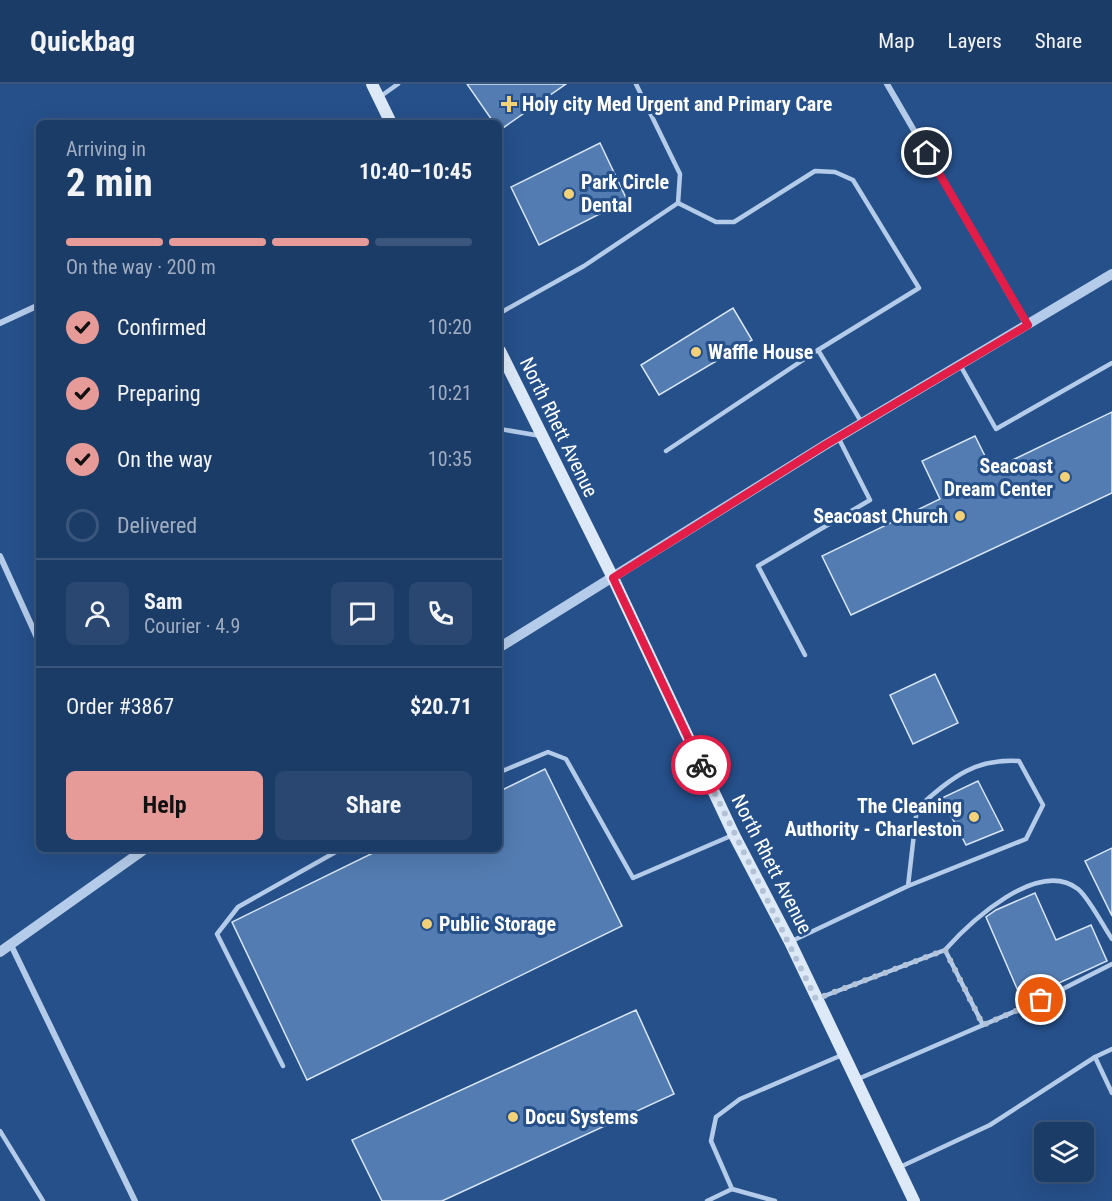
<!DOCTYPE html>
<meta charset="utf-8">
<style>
:root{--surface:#1c3c68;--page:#294771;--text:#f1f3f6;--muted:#a0adc0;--line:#3a567c;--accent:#e69b98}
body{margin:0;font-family:"Roboto Condensed",sans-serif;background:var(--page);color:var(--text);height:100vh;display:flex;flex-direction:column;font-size:22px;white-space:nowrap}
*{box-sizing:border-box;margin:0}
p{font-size:20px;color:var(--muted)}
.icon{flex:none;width:33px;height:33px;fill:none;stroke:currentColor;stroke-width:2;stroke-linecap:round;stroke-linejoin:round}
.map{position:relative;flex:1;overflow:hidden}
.side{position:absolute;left:36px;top:36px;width:466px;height:732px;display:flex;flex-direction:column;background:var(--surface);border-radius:9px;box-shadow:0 6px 24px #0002,0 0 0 2px var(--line)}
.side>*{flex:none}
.controls{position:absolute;left:1034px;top:1038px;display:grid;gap:12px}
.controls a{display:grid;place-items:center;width:60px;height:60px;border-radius:9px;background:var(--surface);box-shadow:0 6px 24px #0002,0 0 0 2px var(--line);font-size:30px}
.pin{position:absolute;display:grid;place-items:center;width:51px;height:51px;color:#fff;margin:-26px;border:3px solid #fff;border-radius:50%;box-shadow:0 2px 6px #0007}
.courier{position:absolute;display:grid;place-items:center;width:60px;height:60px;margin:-30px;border:4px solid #e11d48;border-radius:50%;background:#fff;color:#222;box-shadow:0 2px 8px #0007}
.headline em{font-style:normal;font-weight:700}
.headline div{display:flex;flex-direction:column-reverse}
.headline{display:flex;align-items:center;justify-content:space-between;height:102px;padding:0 30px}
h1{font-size:39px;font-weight:700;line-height:45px}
.bar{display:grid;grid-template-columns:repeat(4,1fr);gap:9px 6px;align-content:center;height:72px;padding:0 30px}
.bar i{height:8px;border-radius:4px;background:var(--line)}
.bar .on{background:var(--accent)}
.bar p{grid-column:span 4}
.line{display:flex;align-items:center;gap:15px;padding:0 30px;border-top:2px solid var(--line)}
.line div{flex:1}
.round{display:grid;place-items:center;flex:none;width:63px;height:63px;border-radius:9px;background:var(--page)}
ol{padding:0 30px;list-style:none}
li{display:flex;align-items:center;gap:18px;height:66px}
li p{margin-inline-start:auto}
li .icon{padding:6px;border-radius:50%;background:var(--accent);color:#111;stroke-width:4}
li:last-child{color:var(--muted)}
li i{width:33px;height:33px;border:3px solid var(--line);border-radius:50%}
.primary-button{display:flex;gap:12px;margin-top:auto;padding:12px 30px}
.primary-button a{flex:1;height:69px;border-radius:9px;background:var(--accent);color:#111;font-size:24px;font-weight:700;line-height:69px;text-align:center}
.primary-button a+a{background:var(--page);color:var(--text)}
header{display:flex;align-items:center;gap:36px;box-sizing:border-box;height:84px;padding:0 30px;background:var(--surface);border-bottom:2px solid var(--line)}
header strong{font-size:28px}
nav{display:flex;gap:33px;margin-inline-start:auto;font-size:21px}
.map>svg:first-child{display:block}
.building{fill:#537cb2;stroke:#d8e6f7;stroke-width:1.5}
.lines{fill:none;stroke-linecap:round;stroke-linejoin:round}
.service{stroke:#b4cbe9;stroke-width:4.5}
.minor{stroke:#b4cbe9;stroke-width:6}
.tertiary{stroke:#b4cbe9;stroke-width:10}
.secondary{stroke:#dee9f8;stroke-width:12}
.done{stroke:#b3c2d6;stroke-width:6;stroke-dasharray:0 10.8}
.route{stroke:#e11d48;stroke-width:8}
.poi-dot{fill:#f2d179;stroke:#26508a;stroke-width:2}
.labels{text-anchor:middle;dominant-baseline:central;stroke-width:6;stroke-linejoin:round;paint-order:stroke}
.poi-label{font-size:20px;font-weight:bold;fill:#fff;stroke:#26508a;text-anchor:start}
.street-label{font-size:20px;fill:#fff;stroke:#26508a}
</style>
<header>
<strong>Quickbag</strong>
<nav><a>Map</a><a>Layers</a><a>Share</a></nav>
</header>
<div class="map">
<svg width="1112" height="1117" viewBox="0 0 1112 1117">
<rect width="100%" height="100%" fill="#26508a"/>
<g class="building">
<path d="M 467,0 L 566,0 L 500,46 L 500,39 L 494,39 Z"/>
<path d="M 600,59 L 627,116 L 539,161 L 511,103 Z"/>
<path d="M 733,224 L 752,256 L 659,311 L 641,281 Z"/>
<path d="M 1112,328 L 1112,409 L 851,531 L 822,472 L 940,415 L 922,377 L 975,352 L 992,386 Z"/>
<path d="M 935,590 L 958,639 L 913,660 L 890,611 Z"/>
<path d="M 545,685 L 622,842 L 307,996 L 232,838 L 381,765 L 500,765 L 500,707 Z"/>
<path d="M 978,697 L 1003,746 L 966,761 L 942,714 Z"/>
<path d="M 1112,764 L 1112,832 L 1085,777 Z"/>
<path d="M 1035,809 L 1056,856 L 1091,841 L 1107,877 L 1022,916 L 986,833 L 996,826 Z"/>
<path d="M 636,926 L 674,1010 L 442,1117 L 382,1117 L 352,1056 Z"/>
</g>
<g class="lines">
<g class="service">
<path d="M 636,0 L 680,90 L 678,119"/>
<path d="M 381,12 L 398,0"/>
<path d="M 500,229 L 584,182 L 678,119"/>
<path d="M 818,266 L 862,339"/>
<path d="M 960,281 L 996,345 L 1112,279"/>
<path d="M 500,345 L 541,352"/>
<path d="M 666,367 L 818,266 L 919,204 L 853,96 L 835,88 L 815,87 L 734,138 L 716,138 L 678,119"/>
<path d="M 805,571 L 758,482 L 870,416 L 838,353"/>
<path d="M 500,688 L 548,668 L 566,675 L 633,794 L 733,751"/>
<path d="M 792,857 L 908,802 L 1026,755 L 1043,721 L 1019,677 C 972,674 950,696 917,724 L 908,802"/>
<path d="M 945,866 C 970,838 1038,774 1078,805 C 1089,814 1103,842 1112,855"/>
<path d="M 819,914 L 945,866 L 983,941"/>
<path d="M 1095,973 L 1112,1009"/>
<path d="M 283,982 L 217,850 L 238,823 L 341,765"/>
<path d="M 858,995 L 1041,916 L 1112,880"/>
<path d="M 0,1047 L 43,1117"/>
<path d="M 900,1083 L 990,1041 L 1095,973 L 1112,965"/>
<path d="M 732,1105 L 775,1117"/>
<path d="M 707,1117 L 732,1105 L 711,1057 L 716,1033 L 740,1015 L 842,971"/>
</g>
<g class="minor">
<path d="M 887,0 L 1027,241"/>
<path d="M 0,239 L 39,221"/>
<path d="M 0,472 L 39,558"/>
<path d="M 11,861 L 135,1117"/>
</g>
<g class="tertiary">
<path d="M 500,563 L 825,361 L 1112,190"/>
<path d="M 0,868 L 145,765"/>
</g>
<g class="secondary">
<path d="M 372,0 L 391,39"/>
<path d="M 500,267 L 613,494 L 734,751 L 790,858 L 914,1117"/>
</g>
</g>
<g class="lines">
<path class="done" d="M 701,681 L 816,915 L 945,866 L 983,941 L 1041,916"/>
<path class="route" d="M 701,681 L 613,494 L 825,361 L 1028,241 L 927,69"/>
</g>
<g class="poi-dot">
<path d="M506 11h6v6h6v6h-6v6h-6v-6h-6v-6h6z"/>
<circle cx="569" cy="110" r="6"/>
<circle cx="696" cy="268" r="6"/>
<circle cx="1065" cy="393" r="6"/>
<circle cx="960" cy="432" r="6"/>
<circle cx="974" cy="733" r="6"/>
<circle cx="427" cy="840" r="6"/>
<circle cx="513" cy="1033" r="6"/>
</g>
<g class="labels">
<g class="poi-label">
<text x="522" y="20">Holy city Med Urgent and Primary Care</text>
<text x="581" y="98">Park Circle<tspan x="581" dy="23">Dental</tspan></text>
<text x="708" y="268">Waffle House</text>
<text x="1053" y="382" text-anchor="end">Seacoast<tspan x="1053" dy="23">Dream Center</tspan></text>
<text x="948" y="432" text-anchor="end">Seacoast Church</text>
<text x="962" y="722" text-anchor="end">The Cleaning<tspan x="962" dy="23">Authority - Charleston</tspan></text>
<text x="439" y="840">Public Storage</text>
<text x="525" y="1033">Docu Systems</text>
</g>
<g class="street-label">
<text transform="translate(559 343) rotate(64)">North Rhett Avenue</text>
<text transform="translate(772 780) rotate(63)">North Rhett Avenue</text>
</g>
</g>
</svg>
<div class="controls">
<a><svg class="icon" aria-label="layers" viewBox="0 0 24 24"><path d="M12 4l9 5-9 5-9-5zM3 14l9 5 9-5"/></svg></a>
</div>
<div class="pin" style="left:1041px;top:916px;background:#ea580c"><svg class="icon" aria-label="bag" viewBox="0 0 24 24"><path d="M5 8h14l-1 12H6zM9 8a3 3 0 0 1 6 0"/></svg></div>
<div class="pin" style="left:927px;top:69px;background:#1f2937"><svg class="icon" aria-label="home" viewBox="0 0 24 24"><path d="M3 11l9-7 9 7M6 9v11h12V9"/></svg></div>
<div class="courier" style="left:701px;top:681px"><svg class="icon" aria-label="bike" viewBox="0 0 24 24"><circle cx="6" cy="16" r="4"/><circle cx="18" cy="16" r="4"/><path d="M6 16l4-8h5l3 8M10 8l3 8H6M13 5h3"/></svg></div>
<section class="side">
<div class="headline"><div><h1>2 min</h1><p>Arriving in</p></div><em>10:40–10:45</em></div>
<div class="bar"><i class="on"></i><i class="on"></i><i class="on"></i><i></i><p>On the way · 200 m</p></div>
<ol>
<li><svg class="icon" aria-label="check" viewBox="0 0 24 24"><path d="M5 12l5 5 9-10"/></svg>Confirmed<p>10:20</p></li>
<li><svg class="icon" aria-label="check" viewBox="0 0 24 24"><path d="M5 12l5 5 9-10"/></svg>Preparing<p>10:21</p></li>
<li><svg class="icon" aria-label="check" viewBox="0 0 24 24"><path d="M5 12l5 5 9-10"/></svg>On the way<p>10:35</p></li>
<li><i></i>Delivered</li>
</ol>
<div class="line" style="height:108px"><a class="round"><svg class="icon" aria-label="person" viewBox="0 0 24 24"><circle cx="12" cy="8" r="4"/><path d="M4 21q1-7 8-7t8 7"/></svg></a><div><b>Sam</b><p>Courier · 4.9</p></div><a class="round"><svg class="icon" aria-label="chat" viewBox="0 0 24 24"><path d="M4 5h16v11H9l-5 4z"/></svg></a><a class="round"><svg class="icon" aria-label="phone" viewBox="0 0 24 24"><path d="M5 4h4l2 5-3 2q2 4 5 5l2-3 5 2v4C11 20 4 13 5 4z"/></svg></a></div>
<div class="line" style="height:78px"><div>Order #3867</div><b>$20.71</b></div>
<div class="primary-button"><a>Help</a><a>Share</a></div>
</section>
</div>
